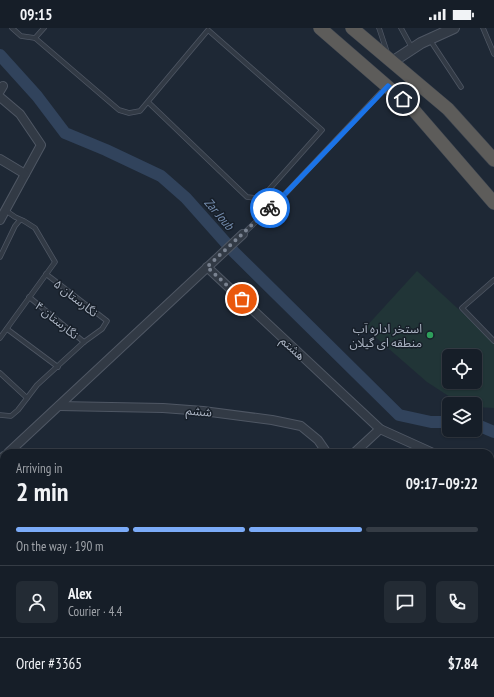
<!DOCTYPE html>
<meta charset="utf-8">
<style>
:root{--surface:#161e28;--page:#232b34;--text:#f1f3f6;--muted:#9ea2a8;--line:#353c45;--accent:#7babf8}
body{margin:0;font-family:"PT Sans Narrow","Noto Sans Arabic",sans-serif;background:var(--page);color:var(--text);height:100vh;display:flex;flex-direction:column;font-size:15px;white-space:nowrap}
*{box-sizing:border-box;margin:0}
p{font-size:13px;color:var(--muted)}
.icon{flex:none;width:22px;height:22px;fill:none;stroke:currentColor;stroke-width:2;stroke-linecap:round;stroke-linejoin:round}
.map{position:relative;flex:1;overflow:hidden}
.details{position:absolute;left:0px;top:421px;width:494px;height:248px;display:flex;flex-direction:column;background:var(--surface);border-radius:12px 12px 0 0;box-shadow:0 1px 3px #0004,0 0 0 1px var(--line)}
.details>*{flex:none}
.buttons{position:absolute;left:442px;top:321px;display:grid;gap:8px}
.buttons a{display:grid;place-items:center;width:40px;height:40px;border-radius:6px;background:var(--surface);box-shadow:0 1px 3px #0004,0 0 0 1px var(--line);font-size:20px}
.pin{position:absolute;display:grid;place-items:center;width:34px;height:34px;color:#fff;margin:-17px;border:2px solid #fff;border-radius:50%;box-shadow:0 1px 4px #0007}
.courier{position:absolute;display:grid;place-items:center;width:40px;height:40px;margin:-20px;border:3px solid #1a73e8;border-radius:50%;background:#fff;color:#222;box-shadow:0 1px 5px #0007}
.headline em{font-style:normal;font-weight:800}
.headline div{display:flex;flex-direction:column-reverse}
.headline{display:flex;align-items:center;justify-content:space-between;height:68px;padding:0 16px}
h1{font-size:26px;font-weight:800;line-height:30px}
.bar{display:grid;grid-template-columns:repeat(4,1fr);gap:6px 4px;align-content:center;height:48px;padding:0 16px}
.bar i{height:5px;border-radius:3px;background:var(--line)}
.bar .active{background:var(--accent)}
.bar p{grid-column:span 4}
.line{display:flex;align-items:center;gap:10px;padding:0 16px;border-top:1px solid var(--line)}
.line div{flex:1}
.round{display:grid;place-items:center;flex:none;width:42px;height:42px;border-radius:6px;background:var(--page)}
.status{display:flex;justify-content:space-between;align-items:center;height:28px;padding:0 20px;background:var(--surface);direction:ltr}
.status svg{height:11px;fill:currentColor}
.map>svg:first-child{display:block}
.green{fill:#213537;fill-rule:evenodd}
.lines{fill:none;stroke-linecap:round;stroke-linejoin:round}
.river{stroke:#31435c;stroke-width:12}
.service-casing{stroke:#4f5764;stroke-width:5.5}
.minor-casing{stroke:#4f5764;stroke-width:10}
.tertiary-casing{stroke:#4f5764;stroke-width:12}
.trunk-casing{stroke:#3c4450;stroke-width:14}
.service{stroke:#323a45;stroke-width:4}
.minor{stroke:#323a45;stroke-width:8}
.tertiary{stroke:#323a45;stroke-width:10}
.trunk{stroke:#5d5c5a;stroke-width:13}
.done{stroke:#7a8391;stroke-width:4;stroke-dasharray:0 7.2}
.route{stroke:#1a73e8;stroke-width:5}
.leisure-dot{fill:#2e9e5b;stroke:#171f29;stroke-width:1.5}
.labels{text-anchor:middle;dominant-baseline:central;stroke-width:3;stroke-linejoin:round;paint-order:stroke}
.street-label{font-size:12px;fill:#abb4c3;stroke:#171f29}
.poi-label{font-size:12px;fill:#abb4c3;stroke:#171f29;text-anchor:end}
.water-label{font-size:13px;font-style:italic;fill:#738bac;stroke:#171f29}
</style>
<div class="status"><b>09:15</b><svg viewBox="0 0 49 12"><path d="M0 12V9h3v3zM5 12V6h3v6zM10 12V3h3v9zM15 12V0h3v12zM26 1h20v11H26zM47 4h2v5h-2z"/></svg></div>
<div class="map">
<svg width="494" height="669" viewBox="0 0 494 669">
<rect width="100%" height="100%" fill="#1e2835"/>
<path class="green" d="M 417,243 L 494,314 L 494,380 L 475,379 L 475,376 L 461,376 L 427,354 L 365,300 ZM 449,328 L 475,328 L 475,354 L 449,354 Z"/>
<g class="lines">
<g class="river">
<path d="M 0,27 L 37,68 L 65,105 L 106,122 L 161,148 L 186,170 L 234,224 L 399,387 L 431,394 L 449,394"/>
<path d="M 475,396 L 494,404"/>
</g>
<g class="service-casing">
<g id="service">
<path d="M 12,0 L 21,8 L 35,10 L 44,0"/>
<path d="M 379,0 L 387,24"/>
<path d="M 401,0 L 412,20"/>
<path d="M 483,0 L 494,26"/>
<path d="M 35,10 L 119,82 L 129,85 L 140,83 L 208,2 L 322,102 L 266,165 L 256,170 L 247,169 L 148,74"/>
<path d="M 430,12 L 461,59"/>
<path d="M 243,206 L 285,166 L 386,59"/>
<path d="M 0,229 L 15,198 L 20,192"/>
<path d="M 494,252 L 462,280 L 494,313"/>
<path d="M 29,269 L 84,314"/>
<path d="M 7,301 L 58,339"/>
<path d="M 0,310 L 55,234 L 35,200 L 24,193 L 15,189 L 5,182"/>
<path d="M 0,345 L 27,370"/>
<path d="M 0,387 L 11,388 L 18,382 L 37,357 L 84,314 L 102,301 L 107,293 L 46,246"/>
<path d="M 490,558 L 494,560"/>
<path d="M 490,620 L 494,616"/>
<path d="M 490,645 L 494,647"/>
<path d="M 418,665 L 427,669"/>
<path d="M 438,669 L 466,665 L 473,669"/>
</g>
</g>
<g class="minor-casing">
<g id="minor">
<path d="M 0,63 L 3,58"/>
<path d="M 0,69 L 20,86 L 41,117 L 0,192"/>
<path d="M 0,131 L 25,146"/>
<path d="M 207,239 L 380,401 L 433,425"/>
<path d="M 59,378 L 163,380 L 203,383 L 272,392 L 301,398 L 318,412 L 327,425"/>
<path d="M 8,425 L 243,206"/>
<path d="M 354,425 L 380,401"/>
<path d="M 0,432 L 4,428"/>
<path d="M 490,449 L 494,450"/>
<path d="M 0,465 L 4,465"/>
<path d="M 490,503 L 494,503"/>
<path d="M 0,641 L 4,647"/>
<path d="M 16,665 L 19,669"/>
<path d="M 39,669 L 39,665"/>
<path d="M 87,669 L 91,665"/>
<path d="M 215,669 L 215,665"/>
<path d="M 332,669 L 332,665"/>
<path d="M 344,669 L 348,665"/>
</g>
</g>
<g class="tertiary-casing">
<path id="tertiary" d="M 392,34 L 421,15 L 454,0"/>
</g>
<g class="trunk-casing">
<g id="trunk">
<path d="M 320,0 L 411,79 L 494,175"/>
<path d="M 352,0 L 448,81 L 494,132"/>
</g>
</g>
<use href="#service" class="service"/>
<use href="#minor" class="minor"/>
<use href="#tertiary" class="tertiary"/>
<use href="#trunk" class="trunk"/>
</g>
<g class="lines">
<path class="done" d="M 242,271 L 207,239 L 270,180"/>
<path class="route" d="M 270,180 L 285,166 L 388,58 L 403,71"/>
</g>
<circle class="leisure-dot" cx="430" cy="307" r="4"/>
<g class="labels">
<g class="street-label">
<text transform="translate(76 270) rotate(38)">نگارستان ۵</text>
<text transform="translate(57 292) rotate(39)">نگارستان ۴</text>
<text transform="translate(293 320) rotate(43)">هشتم</text>
<text transform="translate(199 383) rotate(5)">ششم</text>
</g>
<g class="poi-label">
<text x="422" y="300">استخر اداره آب<tspan x="422" dy="14">منطقه ای گیلان</tspan></text>
</g>
<g class="water-label">
<text transform="translate(219 186) rotate(49)">Zar Joub</text>
</g>
</g>
</svg>
<div class="buttons">
<a><svg class="icon" aria-label="locate" viewBox="0 0 24 24"><circle cx="12" cy="12" r="6"/><path d="M12 2v4M12 18v4M2 12h4M18 12h4"/></svg></a>
<a><svg class="icon" aria-label="layers" viewBox="0 0 24 24"><path d="M12 4l9 5-9 5-9-5zM3 14l9 5 9-5"/></svg></a>
</div>
<div class="pin" style="left:242px;top:271px;background:#ea580c"><svg class="icon" aria-label="bag" viewBox="0 0 24 24"><path d="M5 8h14l-1 12H6zM9 8a3 3 0 0 1 6 0"/></svg></div>
<div class="pin" style="left:403px;top:71px;background:#1f2937"><svg class="icon" aria-label="home" viewBox="0 0 24 24"><path d="M3 11l9-7 9 7M6 9v11h12V9"/></svg></div>
<div class="courier" style="left:270px;top:180px"><svg class="icon" aria-label="bike" viewBox="0 0 24 24"><circle cx="6" cy="16" r="4"/><circle cx="18" cy="16" r="4"/><path d="M6 16l4-8h5l3 8M10 8l3 8H6M13 5h3"/></svg></div>
<section class="details">
<div class="headline"><div><h1>2 min</h1><p>Arriving in</p></div><em>09:17–09:22</em></div>
<div class="bar"><i class="active"></i><i class="active"></i><i class="active"></i><i></i><p>On the way · 190 m</p></div>
<div class="line" style="height:72px"><a class="round"><svg class="icon" aria-label="person" viewBox="0 0 24 24"><circle cx="12" cy="8" r="4"/><path d="M4 21q1-7 8-7t8 7"/></svg></a><div><b>Alex</b><p>Courier · 4.4</p></div><a class="round"><svg class="icon" aria-label="chat" viewBox="0 0 24 24"><path d="M4 5h16v11H9l-5 4z"/></svg></a><a class="round"><svg class="icon" aria-label="phone" viewBox="0 0 24 24"><path d="M5 4h4l2 5-3 2q2 4 5 5l2-3 5 2v4C11 20 4 13 5 4z"/></svg></a></div>
<div class="line" style="height:52px"><div>Order #3365</div><b>$7.84</b></div>
</section>
</div>
